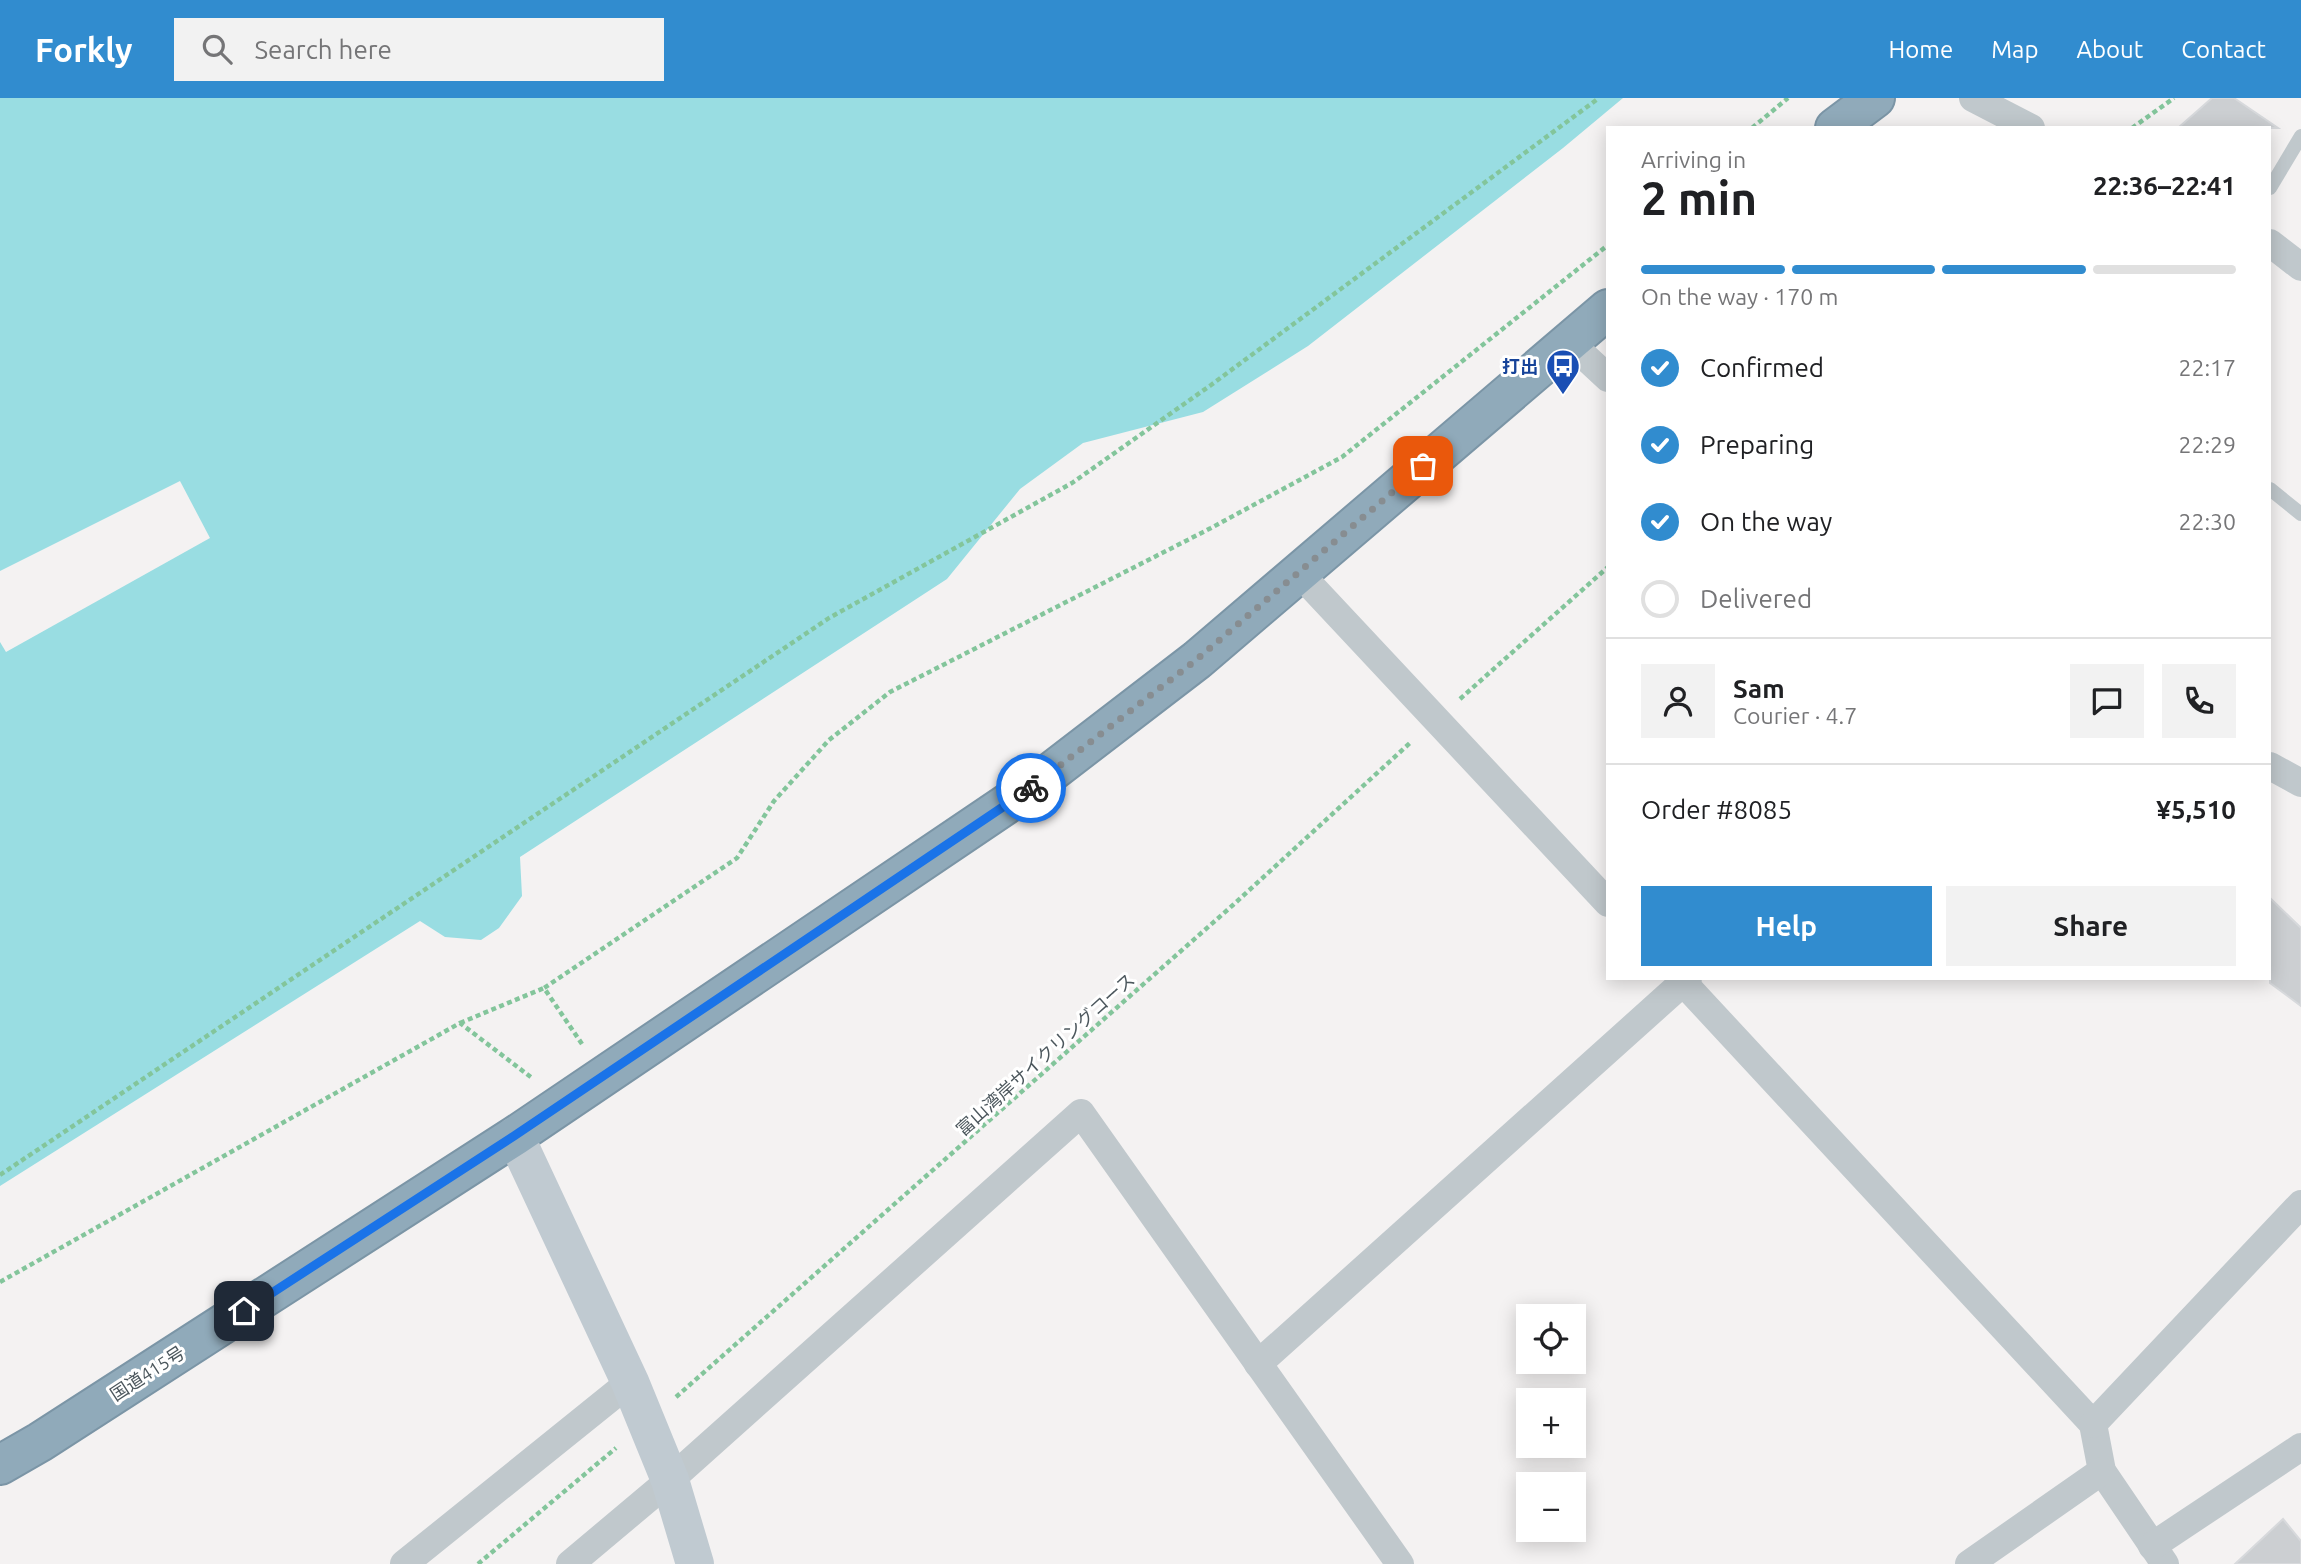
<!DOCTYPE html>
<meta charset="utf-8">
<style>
:root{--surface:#fff;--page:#f2f2f2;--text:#202124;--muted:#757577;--line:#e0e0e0;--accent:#318ccf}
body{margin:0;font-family:Ubuntu,"Noto Sans JP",sans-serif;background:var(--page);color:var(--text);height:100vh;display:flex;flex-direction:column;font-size:26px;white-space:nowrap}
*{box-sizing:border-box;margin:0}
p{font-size:23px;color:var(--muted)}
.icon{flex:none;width:38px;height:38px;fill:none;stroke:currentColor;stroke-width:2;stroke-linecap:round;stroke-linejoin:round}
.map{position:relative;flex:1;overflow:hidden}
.details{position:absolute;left:1606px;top:28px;width:665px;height:854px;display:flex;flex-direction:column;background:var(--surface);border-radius:0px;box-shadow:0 4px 18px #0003}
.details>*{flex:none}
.tools{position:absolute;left:1516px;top:1206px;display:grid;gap:14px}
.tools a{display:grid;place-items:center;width:70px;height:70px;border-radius:0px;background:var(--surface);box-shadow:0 4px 18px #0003;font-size:35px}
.pin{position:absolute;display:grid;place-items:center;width:60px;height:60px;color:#fff;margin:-30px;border-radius:14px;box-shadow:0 4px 10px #0006}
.courier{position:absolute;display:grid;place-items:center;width:70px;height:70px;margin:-35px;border:5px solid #1a73e8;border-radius:50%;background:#fff;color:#222;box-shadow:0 2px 9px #0007}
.overview em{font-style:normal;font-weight:700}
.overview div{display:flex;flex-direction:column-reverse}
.overview{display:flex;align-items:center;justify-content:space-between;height:119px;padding:0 35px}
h1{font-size:46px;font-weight:700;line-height:52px}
.bar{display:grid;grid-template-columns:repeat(4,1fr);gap:10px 7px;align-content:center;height:84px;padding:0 35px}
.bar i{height:9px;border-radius:5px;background:var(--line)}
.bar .active{background:var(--accent)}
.bar p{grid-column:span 4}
.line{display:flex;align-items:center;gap:18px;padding:0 35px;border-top:2px solid var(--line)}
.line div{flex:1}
.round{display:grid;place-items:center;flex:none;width:74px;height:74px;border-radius:0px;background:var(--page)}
ol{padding:0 35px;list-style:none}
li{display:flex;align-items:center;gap:21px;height:77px}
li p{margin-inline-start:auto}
li .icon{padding:7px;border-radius:50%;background:var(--accent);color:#fff;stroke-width:4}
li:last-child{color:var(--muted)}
li i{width:38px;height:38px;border:4px solid var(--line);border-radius:50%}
.primary-button{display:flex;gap:14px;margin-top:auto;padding:14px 35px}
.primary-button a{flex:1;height:80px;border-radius:0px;background:var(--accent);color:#fff;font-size:28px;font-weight:700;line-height:80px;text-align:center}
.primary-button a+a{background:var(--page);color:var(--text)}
header{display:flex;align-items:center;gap:42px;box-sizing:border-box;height:98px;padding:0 35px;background:var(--accent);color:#fff}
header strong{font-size:33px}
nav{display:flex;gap:38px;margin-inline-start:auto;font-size:24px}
.search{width:490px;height:63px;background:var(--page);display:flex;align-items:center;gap:18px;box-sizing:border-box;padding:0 24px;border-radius:0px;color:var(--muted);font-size:26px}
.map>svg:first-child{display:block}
.water{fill:#99dde2}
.pier{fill:#f4f2f2}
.building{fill:#cccfd2;stroke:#d7d9dc;stroke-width:2}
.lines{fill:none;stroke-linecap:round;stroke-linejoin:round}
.highway-casing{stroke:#7b95a6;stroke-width:42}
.path{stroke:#83c59b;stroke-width:4.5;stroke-dasharray:5 3.5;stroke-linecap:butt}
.lane{stroke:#c0c8cc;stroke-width:14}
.street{stroke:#c0c8cc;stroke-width:28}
.secondary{stroke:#c0cad1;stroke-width:38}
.highway{stroke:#90aaba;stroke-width:38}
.done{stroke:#878d91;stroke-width:7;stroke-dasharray:0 12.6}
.route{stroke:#1a73e8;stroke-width:9}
.labels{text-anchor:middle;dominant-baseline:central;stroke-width:6;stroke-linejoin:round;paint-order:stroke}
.transit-label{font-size:18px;font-weight:bold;fill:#164399;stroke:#fff;text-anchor:end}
.street-label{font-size:18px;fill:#4c575d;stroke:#fff}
</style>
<header>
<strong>Forkly</strong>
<div class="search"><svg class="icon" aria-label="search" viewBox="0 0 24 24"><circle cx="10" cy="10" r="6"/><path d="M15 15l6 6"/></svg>Search here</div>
<nav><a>Home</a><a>Map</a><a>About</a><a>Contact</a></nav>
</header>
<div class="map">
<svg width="2301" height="1466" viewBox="0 0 2301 1466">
<rect width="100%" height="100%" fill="#f4f2f2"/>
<path class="water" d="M 0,0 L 1623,0 L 1563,50 L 1308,248 L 1203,314 L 1083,345 L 1020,391 L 947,481 L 520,759 L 522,798 L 499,830 L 481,842 L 445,839 L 420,823 L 0,1088 Z"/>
<path class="pier" d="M 180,383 L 210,440 L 6,554 L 0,544 L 0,473 Z"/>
<g class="building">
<path d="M 2212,0 L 2234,0 L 2278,30 L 2178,30 Z"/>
<path d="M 2270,800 L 2301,830 L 2301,908 L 2270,885 Z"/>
<path d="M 2283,1421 L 2301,1443 L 2301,1466 L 2235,1466 Z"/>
</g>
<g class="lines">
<g class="highway-casing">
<g id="highway">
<path d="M 1835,30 L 1875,0"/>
<path d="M 0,1367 L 40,1344 L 515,1038 L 1029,691 L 1197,562 L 1608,211"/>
</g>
</g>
<g class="path">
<path d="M 1752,30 L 1788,0"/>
<path d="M 2132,30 L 2174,0"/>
<path d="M 1460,601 L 1608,469"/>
<path d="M 460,925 L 544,890"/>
<path d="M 582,946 L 544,890 L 737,760 L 774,703 L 829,642 L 890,594 L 1211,430 L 1342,359 L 1608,147"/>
<path d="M 0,1077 L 829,520 L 1072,385 L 1211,287 L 1599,0"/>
<path d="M 0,1184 L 460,925 L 532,980"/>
<path d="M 676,1299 L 1233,807 L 1411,644"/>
<path d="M 478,1466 L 616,1350"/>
</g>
<g class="lane">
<path d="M 2270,90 L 2301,38"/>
<path d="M 2270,391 L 2301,416"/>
</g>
<g class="street">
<path d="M 1973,0 L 2031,30"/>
<path d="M 2270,145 L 2301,169"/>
<path d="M 1568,243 L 1608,280"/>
<path d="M 1299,475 L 1608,805"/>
<path d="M 2270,668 L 2301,685"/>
<path d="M 1679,880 L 2093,1326 L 2102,1373 L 2165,1466"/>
<path d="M 1258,1266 L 1688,880"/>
<path d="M 2093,1326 L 2301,1106"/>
<path d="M 2152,1448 L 2301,1349"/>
<path d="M 404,1466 L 630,1284"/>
<path d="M 570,1466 L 670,1382 L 1081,1015 L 1400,1466"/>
<path d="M 1969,1466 L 2102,1373"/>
</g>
<path class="secondary" d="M 515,1038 L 630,1284 L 670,1382 L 695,1466"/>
<use href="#highway" class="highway"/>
</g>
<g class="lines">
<path class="done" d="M 1031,690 L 1196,562 L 1423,368"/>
<path class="route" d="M 244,1213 L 514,1038 L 1031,690"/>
</g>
<defs>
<g id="bus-pin" transform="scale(1.75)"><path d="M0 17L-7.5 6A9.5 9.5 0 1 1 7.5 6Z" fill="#1a4fb4" stroke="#fff"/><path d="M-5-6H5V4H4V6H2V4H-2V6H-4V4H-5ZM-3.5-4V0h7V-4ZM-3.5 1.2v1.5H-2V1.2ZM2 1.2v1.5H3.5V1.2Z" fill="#fff"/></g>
</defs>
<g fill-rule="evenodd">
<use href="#bus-pin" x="1563" y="268"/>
</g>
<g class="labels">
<g class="transit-label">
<text x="1538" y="268">打出</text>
</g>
<g class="street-label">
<text transform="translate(1045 956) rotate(-42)">富山湾岸サイクリングコース</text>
<text transform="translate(147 1275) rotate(-33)">国道415号</text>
</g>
</g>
</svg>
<div class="tools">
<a><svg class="icon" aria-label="locate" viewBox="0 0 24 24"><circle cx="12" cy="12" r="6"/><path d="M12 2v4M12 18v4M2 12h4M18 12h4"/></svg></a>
<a>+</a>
<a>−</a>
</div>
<div class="pin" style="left:1423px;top:368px;background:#ea580c"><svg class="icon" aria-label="bag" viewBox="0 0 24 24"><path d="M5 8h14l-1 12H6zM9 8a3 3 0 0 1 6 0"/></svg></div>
<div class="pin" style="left:244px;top:1213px;background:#1f2937"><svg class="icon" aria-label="home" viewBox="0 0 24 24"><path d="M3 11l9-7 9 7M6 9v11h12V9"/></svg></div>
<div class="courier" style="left:1031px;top:690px"><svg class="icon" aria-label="bike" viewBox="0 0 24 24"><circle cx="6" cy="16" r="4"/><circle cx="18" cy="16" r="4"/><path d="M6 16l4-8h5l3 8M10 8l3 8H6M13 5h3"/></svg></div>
<section class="details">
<div class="overview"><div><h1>2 min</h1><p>Arriving in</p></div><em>22:36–22:41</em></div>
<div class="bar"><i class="active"></i><i class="active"></i><i class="active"></i><i></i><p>On the way · 170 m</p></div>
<ol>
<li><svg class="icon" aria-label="check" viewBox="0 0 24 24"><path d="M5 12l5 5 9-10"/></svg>Confirmed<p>22:17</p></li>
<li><svg class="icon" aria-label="check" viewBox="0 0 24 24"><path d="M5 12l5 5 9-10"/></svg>Preparing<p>22:29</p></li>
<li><svg class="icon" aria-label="check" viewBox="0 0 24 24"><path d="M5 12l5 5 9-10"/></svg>On the way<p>22:30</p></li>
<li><i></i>Delivered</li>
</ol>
<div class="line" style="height:126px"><a class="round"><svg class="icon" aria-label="person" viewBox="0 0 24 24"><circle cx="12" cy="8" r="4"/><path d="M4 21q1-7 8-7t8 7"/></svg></a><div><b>Sam</b><p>Courier · 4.7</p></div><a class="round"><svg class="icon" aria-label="chat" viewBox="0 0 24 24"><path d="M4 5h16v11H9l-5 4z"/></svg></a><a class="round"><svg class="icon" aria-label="phone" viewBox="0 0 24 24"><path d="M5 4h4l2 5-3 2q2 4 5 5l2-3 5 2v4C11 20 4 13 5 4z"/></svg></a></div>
<div class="line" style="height:91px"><div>Order #8085</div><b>¥5,510</b></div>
<div class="primary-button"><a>Help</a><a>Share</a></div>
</section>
</div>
